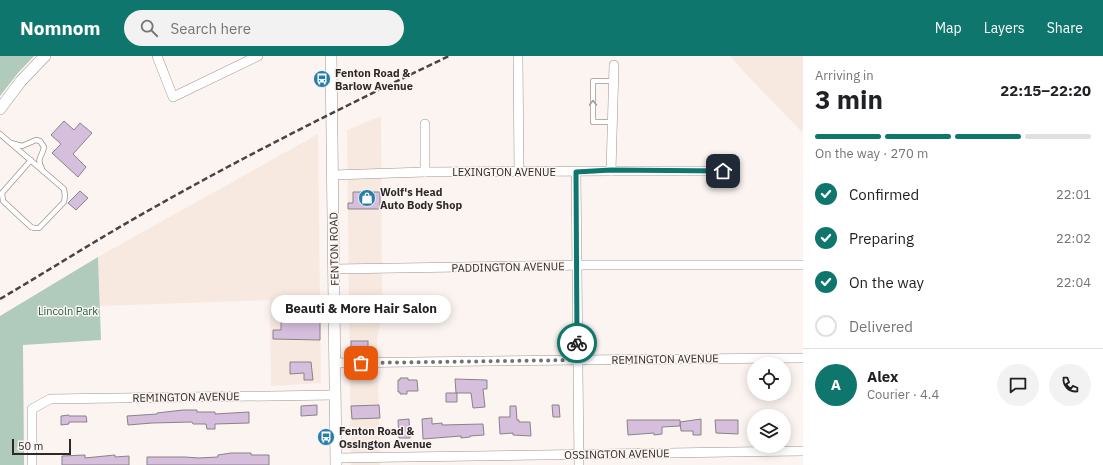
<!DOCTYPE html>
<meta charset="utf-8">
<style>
:root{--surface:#fff;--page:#f2f2f2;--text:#202124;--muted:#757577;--line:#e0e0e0;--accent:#0f766e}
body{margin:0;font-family:"IBM Plex Sans",sans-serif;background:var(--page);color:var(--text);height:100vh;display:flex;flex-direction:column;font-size:15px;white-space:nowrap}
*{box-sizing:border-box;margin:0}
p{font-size:13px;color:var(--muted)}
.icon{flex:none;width:22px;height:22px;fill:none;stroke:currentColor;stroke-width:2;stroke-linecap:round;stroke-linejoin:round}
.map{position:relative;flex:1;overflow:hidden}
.side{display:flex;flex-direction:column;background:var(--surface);width:300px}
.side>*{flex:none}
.controls{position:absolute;left:747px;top:301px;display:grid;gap:8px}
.controls a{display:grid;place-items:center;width:44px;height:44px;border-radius:50%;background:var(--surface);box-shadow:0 2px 10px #0003;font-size:20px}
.scale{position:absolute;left:12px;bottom:10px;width:59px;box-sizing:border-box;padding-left:4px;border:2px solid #2c2928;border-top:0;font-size:11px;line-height:14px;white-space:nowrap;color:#2c2928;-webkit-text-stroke:3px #fcf4f0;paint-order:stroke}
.pin{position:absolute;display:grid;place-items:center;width:34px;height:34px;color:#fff;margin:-17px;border-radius:8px;box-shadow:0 2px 6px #0006}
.courier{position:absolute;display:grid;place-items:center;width:40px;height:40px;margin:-20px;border:3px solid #0f766e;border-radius:50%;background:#fff;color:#222;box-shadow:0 1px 5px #0007}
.bubble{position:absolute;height:28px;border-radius:14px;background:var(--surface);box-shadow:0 2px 10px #0003;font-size:13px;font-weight:700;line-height:28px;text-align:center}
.summary em{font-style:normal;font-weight:700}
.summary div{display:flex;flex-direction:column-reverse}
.summary{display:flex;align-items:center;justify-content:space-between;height:68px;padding:0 12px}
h1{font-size:26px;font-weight:700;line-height:30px}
.bar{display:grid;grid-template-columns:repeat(4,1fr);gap:6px 4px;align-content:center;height:48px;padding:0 12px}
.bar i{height:5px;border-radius:3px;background:var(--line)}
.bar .current{background:var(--accent)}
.bar p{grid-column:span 4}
.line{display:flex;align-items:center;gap:10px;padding:0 12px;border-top:1px solid var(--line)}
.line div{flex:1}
.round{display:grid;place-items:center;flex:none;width:42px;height:42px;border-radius:21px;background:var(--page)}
ol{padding:0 12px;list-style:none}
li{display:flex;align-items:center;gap:12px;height:44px}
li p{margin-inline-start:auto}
li .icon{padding:4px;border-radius:50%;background:var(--accent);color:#fff;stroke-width:4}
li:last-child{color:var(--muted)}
li i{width:22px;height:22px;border:2px solid var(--line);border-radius:50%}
header{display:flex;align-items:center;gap:24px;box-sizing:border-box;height:56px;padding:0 20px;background:var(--accent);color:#fff}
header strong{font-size:19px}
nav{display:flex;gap:22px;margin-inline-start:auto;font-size:14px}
.search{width:280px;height:36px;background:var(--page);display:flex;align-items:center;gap:10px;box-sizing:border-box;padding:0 14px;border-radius:22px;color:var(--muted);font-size:15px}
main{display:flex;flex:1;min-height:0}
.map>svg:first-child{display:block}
.built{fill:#f8e9e0}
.green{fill:#b0cabc}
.building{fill:#d6bedd;stroke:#888389}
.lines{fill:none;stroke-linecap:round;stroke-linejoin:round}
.service-casing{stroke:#9d9692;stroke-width:6}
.minor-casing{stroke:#9d9692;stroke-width:10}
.tertiary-casing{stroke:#9d9692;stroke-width:12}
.service{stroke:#fff;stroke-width:4.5}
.minor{stroke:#fff;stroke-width:9}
.tertiary{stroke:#fff;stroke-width:11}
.rail{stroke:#484443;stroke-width:2.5;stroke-dasharray:6 3;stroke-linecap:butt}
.oneway{stroke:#a09f9e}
.done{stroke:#75706e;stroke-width:4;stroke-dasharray:0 7.2}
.route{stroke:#0f766e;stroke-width:5}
.labels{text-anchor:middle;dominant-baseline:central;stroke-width:3;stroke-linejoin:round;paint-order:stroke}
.poi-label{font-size:11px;font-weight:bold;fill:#2c2928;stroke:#fcf4f0;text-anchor:start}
.street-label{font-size:11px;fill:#2c2928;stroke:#fcf4f0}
.park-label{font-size:11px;fill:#1e5e42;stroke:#fcf4f0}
</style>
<header>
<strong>Nomnom</strong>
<div class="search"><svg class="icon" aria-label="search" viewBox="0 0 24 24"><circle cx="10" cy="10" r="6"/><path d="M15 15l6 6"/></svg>Search here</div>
<nav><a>Map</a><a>Layers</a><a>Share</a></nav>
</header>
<main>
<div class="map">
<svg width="803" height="409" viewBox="0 0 803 409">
<rect width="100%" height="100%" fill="#fcf4f0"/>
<g class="built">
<path d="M 730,0 L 803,0 L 803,77 L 746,18 Z"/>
<path d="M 381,60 L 382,256 L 377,283 L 380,409 L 351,409 L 347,74 Z"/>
<path d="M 318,78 L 321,327 L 271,330 L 270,244 L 100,250 L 98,201 Z"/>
</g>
<g class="green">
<path d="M 0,0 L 34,0 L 18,17 L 0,40 Z"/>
<path d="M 98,201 L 101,284 L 23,289 L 24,409 L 0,409 L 0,260 Z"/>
</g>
<g class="building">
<path d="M 64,65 L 74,74 L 80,67 L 92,77 L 73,98 L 86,111 L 78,121 L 52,97 L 61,88 L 51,79 Z"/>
<path d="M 80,135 L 88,142 L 76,154 L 68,147 Z"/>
<path d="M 353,136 L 380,136 L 380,153 L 348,153 L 348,147 L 353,147 Z"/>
<path d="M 320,251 L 320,284 L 273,283 L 273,274 L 281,274 L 281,252 Z"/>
<rect x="351" y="285" width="17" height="11"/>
<path d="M 290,306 L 311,306 L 313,324 L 304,324 L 304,317 L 290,318 Z"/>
<path d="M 400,322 L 408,322 L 408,324 L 417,324 L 418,335 L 407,335 L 407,338 L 400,338 L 400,336 L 398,336 L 398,324 L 400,324 Z"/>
<path d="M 455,323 L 487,324 L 487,333 L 483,333 L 485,351 L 473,352 L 471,337 L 457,337 L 457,346 L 446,346 L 446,337 L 457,337 L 456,337 Z"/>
<path d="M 317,349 L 317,359 L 301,360 L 301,350 Z"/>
<path d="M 379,349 L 380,362 L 352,363 L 351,350 Z"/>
<path d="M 552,349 L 559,349 L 560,361 L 553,361 Z"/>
<path d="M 510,350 L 516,350 L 517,364 L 519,364 L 519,366 L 530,366 L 531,380 L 513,379 L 513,377 L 500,378 L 499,361 L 510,361 Z"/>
<path d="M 183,354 L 197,354 L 197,356 L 215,356 L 215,358 L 249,356 L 249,367 L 215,368 L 215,373 L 207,373 L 206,368 L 193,368 L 192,366 L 152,367 L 128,369 L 127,360 L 157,358 L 157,357 Z"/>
<path d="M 69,359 L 69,360 L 86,360 L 87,366 L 69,366 L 69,368 L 61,369 L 61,360 Z"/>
<path d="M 432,362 L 432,368 L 442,367 L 442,369 L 483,368 L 484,379 L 470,380 L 470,381 L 461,382 L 461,380 L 423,383 L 422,363 Z"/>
<path d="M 409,363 L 410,382 L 399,382 L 398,364 Z"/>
<path d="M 701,363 L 701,379 L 693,379 L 693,375 L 681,375 L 680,366 Z"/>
<path d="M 627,364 L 680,364 L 680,370 L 662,371 L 662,378 L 654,379 L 654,377 L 628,379 Z"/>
<path d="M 715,364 L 738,364 L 738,378 L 716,377 Z"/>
<path d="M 231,397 L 251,397 L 251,399 L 269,399 L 269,409 L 147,409 L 147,401 L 185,401 L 199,402 L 218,401 L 218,399 Z"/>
<path d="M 85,399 L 85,402 L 115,399 L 115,401 L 129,400 L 129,409 L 62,409 L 62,400 Z"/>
</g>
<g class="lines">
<g class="service-casing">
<g id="service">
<path d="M 613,66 L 593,66 L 593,25 L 614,25"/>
<path d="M 0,78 L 64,133 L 65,140 L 64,146 L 39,172 L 34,172 L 31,171 L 3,145 L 2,137 L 31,104"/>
<path d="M 11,87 L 22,90 L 36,84 L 40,85 L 44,91 C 42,102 36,101 42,113"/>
</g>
</g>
<g class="minor-casing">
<g id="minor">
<path d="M 157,0 L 173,41 L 258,0"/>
<path d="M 518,0 L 519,116"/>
<path d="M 425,68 L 425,116"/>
<path d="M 611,115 L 614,9"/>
<path d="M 576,116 L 579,409"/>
<path d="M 333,119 L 425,116 L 611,115 L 723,115"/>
<path d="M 334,213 L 586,209 L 803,209"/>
<path d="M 335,307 L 578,304 L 803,302"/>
<path d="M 336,402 L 803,395"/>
<path d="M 32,409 L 32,353 L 50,343 L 335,339"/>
</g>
</g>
<g class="tertiary-casing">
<g id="tertiary">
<path d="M 331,0 L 336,409"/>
<path d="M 0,53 L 21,25 L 45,0"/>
</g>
</g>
<use href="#service" class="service"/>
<use href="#minor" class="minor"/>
<use href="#tertiary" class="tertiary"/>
<path class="rail" d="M 0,243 C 51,213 101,181 153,152 C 250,97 349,48 449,0"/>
</g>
<defs><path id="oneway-chevron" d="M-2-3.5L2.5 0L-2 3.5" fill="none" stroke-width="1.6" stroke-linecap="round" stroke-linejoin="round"/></defs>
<use class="oneway" href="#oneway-chevron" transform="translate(593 47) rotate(-90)"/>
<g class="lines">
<path class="done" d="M 361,307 L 578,304 L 577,287"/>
<path class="route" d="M 577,287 L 576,116 L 611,114 L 723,115"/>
</g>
<defs>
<g id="bus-disc" transform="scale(0.9)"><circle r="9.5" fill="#257ead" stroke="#fcf4f0"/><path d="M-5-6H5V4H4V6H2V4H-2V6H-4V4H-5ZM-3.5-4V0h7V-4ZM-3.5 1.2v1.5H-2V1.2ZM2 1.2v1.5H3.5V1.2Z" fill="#fff"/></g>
<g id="shop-disc" transform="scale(0.9)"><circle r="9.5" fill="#257ead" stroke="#fcf4f0"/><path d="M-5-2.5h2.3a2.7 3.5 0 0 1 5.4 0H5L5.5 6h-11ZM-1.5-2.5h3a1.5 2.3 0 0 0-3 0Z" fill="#fff"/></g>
</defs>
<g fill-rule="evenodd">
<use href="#bus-disc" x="322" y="23"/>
<use href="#shop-disc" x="367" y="142"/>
<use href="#bus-disc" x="326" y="381"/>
</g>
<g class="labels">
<g class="poi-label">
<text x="335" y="17">Fenton Road &amp;<tspan x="335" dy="13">Barlow Avenue</tspan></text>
<text x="380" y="136">Wolf's Head<tspan x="380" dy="13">Auto Body Shop</tspan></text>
<text x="339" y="375">Fenton Road &amp;<tspan x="339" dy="13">Ossington Avenue</tspan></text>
</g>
<g class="street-label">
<text x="504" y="116">LEXINGTON AVENUE</text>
<text transform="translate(334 193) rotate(-91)">FENTON ROAD</text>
<text transform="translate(508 211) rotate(-1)">PADDINGTON AVENUE</text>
<text transform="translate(665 303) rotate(-1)">REMINGTON AVENUE</text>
<text transform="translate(186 341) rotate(-1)">REMINGTON AVENUE</text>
<text transform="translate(617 398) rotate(-1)">OSSINGTON AVENUE</text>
</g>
<g class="park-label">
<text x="68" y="255">Lincoln Park</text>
</g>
</g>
</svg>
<div class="controls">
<a><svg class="icon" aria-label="locate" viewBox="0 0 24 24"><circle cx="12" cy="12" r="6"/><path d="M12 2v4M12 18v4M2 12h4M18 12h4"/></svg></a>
<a><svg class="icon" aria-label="layers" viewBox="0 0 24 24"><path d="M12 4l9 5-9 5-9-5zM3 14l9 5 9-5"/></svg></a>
</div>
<div class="scale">50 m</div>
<div class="pin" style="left:361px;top:307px;background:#ea580c"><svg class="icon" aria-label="bag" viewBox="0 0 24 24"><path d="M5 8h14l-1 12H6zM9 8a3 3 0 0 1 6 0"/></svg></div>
<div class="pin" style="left:723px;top:115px;background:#1f2937"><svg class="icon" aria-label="home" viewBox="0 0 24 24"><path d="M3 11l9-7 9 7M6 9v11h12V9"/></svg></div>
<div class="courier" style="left:577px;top:287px"><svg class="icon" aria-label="bike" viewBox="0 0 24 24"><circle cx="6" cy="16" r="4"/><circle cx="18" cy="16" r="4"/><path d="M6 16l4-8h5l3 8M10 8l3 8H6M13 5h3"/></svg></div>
<div class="bubble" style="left:271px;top:239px;width:180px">Beauti &amp; More Hair Salon</div>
</div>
<section class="side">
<div class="summary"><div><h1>3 min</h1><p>Arriving in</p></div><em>22:15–22:20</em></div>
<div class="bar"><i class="current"></i><i class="current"></i><i class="current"></i><i></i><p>On the way · 270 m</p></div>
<ol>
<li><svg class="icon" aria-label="check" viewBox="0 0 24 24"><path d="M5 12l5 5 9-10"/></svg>Confirmed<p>22:01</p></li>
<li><svg class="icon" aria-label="check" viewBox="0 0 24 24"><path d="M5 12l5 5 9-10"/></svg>Preparing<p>22:02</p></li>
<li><svg class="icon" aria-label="check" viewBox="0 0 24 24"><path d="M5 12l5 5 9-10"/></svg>On the way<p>22:04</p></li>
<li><i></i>Delivered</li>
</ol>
<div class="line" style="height:72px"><b class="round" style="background:var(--accent);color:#fff">A</b><div><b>Alex</b><p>Courier · 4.4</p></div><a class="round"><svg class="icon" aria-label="chat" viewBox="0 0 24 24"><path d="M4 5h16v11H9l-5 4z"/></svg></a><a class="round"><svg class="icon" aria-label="phone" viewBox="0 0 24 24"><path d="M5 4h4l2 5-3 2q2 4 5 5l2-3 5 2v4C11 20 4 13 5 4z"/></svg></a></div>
</section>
</main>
